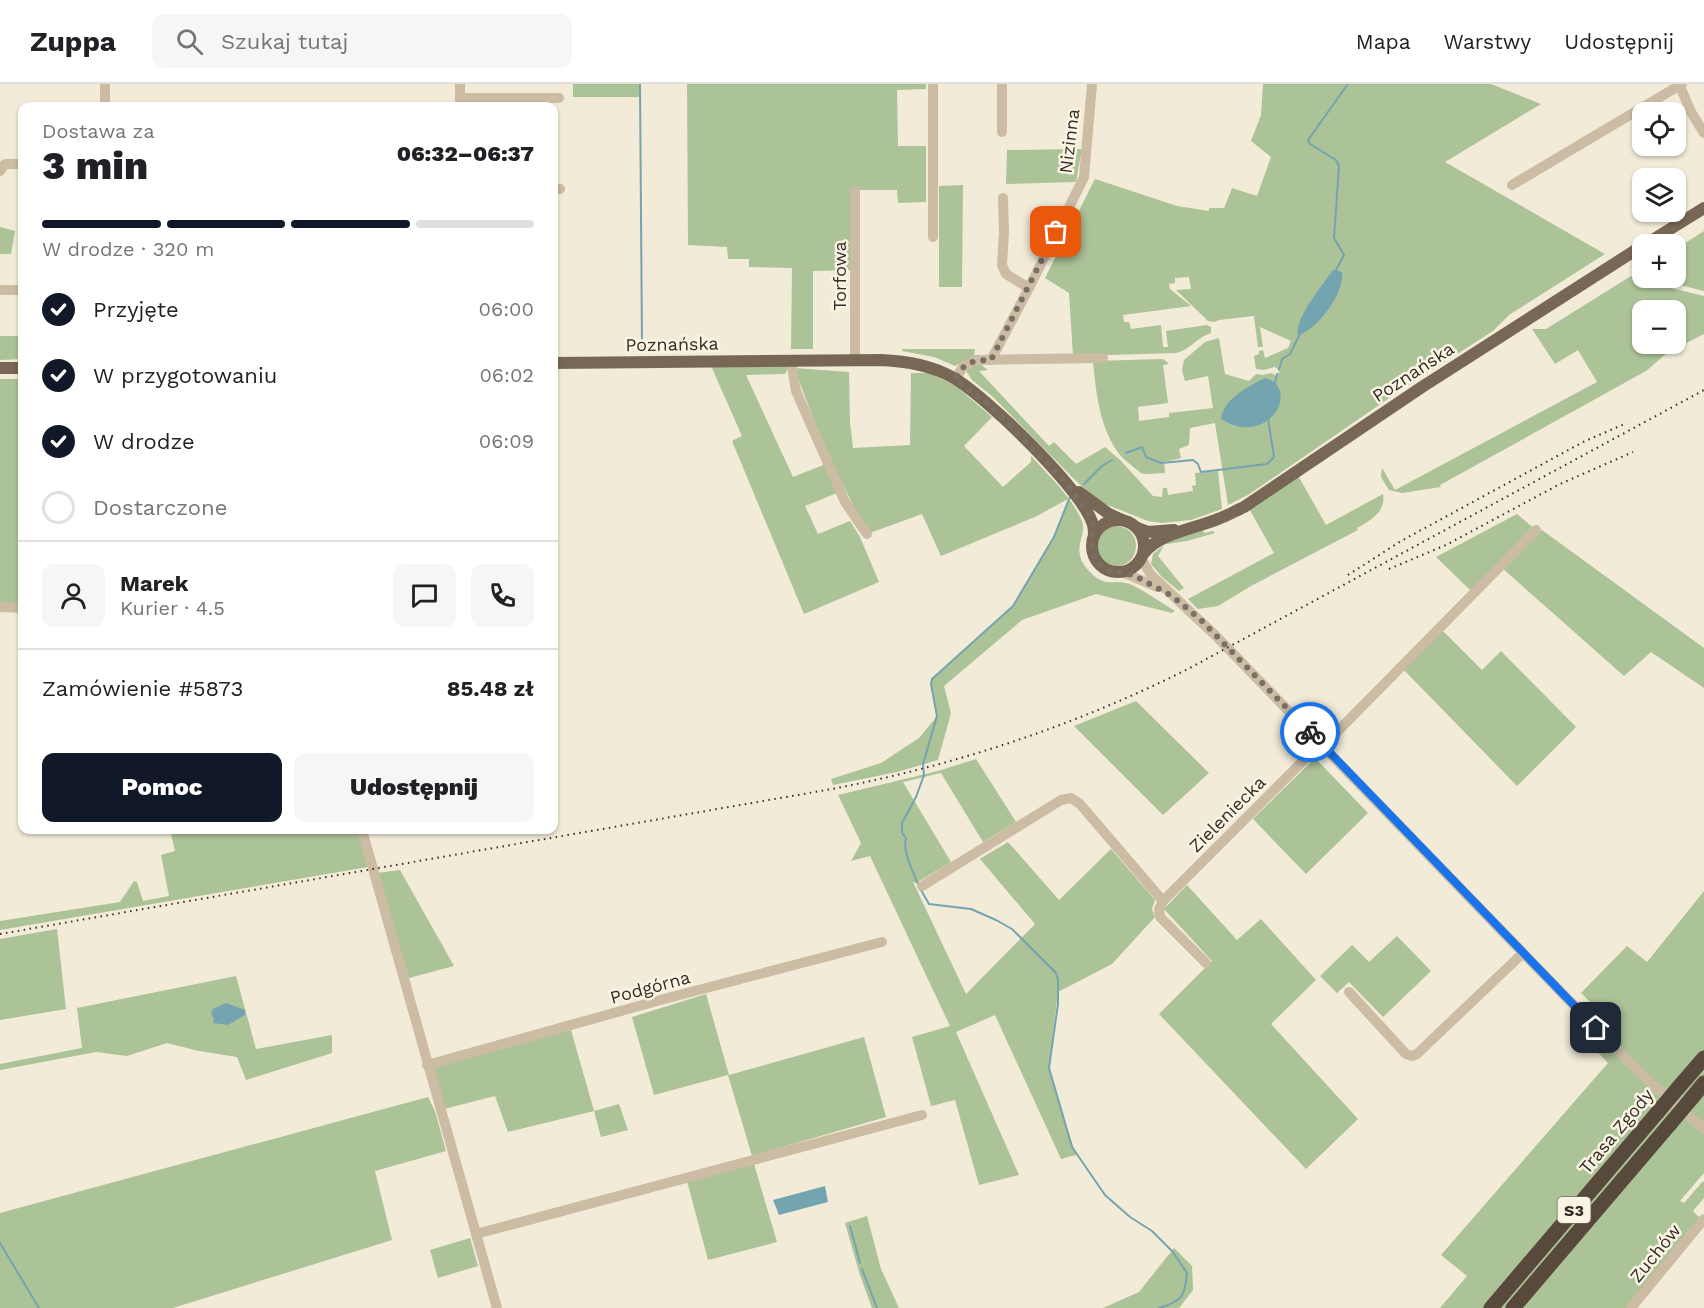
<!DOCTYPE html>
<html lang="pl">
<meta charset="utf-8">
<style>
:root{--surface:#fff;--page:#f6f6f6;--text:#202124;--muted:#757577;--line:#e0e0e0;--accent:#111827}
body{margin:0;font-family:"Work Sans",sans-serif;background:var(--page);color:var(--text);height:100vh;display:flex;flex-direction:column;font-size:22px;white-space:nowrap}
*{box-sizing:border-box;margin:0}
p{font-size:20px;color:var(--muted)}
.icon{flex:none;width:33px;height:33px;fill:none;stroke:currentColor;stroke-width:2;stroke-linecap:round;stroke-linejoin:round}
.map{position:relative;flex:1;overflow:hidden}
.drawer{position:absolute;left:18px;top:18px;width:540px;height:732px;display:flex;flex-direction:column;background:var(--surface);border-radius:12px;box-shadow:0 2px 4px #0004}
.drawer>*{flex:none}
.fabs{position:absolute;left:1632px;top:18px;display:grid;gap:12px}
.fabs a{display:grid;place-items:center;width:54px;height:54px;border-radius:12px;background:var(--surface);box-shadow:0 2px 4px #0004;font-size:30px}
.pin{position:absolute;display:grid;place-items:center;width:51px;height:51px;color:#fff;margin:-26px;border-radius:12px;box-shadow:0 3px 9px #0006}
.courier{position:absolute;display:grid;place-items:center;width:60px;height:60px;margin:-30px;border:4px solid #1a73e8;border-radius:50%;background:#fff;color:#222;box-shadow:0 2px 8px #0007}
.headline em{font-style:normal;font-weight:800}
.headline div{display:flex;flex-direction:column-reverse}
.headline{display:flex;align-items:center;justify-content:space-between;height:102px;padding:0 24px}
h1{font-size:39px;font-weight:800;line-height:45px}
.bar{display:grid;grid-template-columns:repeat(4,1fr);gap:9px 6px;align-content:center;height:72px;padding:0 24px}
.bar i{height:8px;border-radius:4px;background:var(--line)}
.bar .active{background:var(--accent)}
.bar p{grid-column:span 4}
.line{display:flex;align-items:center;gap:15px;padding:0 24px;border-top:2px solid var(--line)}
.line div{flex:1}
.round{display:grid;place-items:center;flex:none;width:63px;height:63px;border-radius:12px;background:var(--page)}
ol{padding:0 24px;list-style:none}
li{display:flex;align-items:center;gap:18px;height:66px}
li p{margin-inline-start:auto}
li .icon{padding:6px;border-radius:50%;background:var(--accent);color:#fff;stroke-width:4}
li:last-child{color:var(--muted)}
li i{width:33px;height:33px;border:3px solid var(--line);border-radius:50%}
.action{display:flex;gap:12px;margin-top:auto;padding:12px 24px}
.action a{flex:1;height:69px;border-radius:12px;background:var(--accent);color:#fff;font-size:24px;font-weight:800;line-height:69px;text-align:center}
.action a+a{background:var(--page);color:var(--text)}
header{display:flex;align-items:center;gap:36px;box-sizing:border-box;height:84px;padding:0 30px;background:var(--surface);border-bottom:2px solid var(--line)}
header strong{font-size:28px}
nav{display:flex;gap:33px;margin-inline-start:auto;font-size:21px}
.search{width:420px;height:54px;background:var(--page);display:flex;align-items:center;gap:15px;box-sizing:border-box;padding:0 21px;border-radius:12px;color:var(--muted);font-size:22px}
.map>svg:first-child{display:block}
.green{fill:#acc297;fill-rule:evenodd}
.water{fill:#75a4b1}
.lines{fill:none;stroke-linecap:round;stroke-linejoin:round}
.stream{stroke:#75a4b1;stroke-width:2}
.minor{stroke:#cbbca3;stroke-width:10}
.major{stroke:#796756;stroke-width:12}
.highway{stroke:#57493c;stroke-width:15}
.rail{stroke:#362d26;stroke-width:2;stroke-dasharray:1.5 4.5;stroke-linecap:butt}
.highway-bridge{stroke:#57493c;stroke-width:15}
.done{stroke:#787064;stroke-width:6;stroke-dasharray:0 10.8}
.route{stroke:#1a73e8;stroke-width:8}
.labels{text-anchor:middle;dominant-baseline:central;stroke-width:5;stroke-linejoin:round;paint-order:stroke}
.shield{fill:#faf4e4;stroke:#71695f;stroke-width:1.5}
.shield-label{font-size:16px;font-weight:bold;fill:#362d26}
.street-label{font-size:18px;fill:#362d26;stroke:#faf4e4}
</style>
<header>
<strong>Zuppa</strong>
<div class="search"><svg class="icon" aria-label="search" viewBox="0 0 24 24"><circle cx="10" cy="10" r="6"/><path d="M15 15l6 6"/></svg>Szukaj tutaj</div>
<nav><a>Mapa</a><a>Warstwy</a><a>Udostępnij</a></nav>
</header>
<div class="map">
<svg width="1704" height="1224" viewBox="0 0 1704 1224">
<rect width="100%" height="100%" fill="#f2ebd8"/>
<g class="green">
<rect x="573" y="0" width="68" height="13"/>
<path d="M 687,0 L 926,0 L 926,5 L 897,6 L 898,62 L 926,62 L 926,118 L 898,119 L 897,106 L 851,106 L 851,186 L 813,187 L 813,265 L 791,265 L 792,184 L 749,183 L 749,175 L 728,175 L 727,163 L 688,161 Z"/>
<path d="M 1263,0 L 1491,0 L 1541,20 L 1445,78 L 1605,170 L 1509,231 L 1493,247 L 1401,306 L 1248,411 L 1228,421 L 1215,339 L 1190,344 L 1189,361 L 1179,365 L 1181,374 L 1169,377 L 1164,377 L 1165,389 L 1146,390 L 1141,389 C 1133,382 1123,376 1117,367 C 1099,340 1096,308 1093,277 L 1163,275 L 1169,280 L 1163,281 L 1168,319 L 1138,323 L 1139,337 L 1169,333 L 1169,329 L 1213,324 L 1208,292 L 1185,297 L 1182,286 L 1184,276 L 1205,258 L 1219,254 L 1225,290 L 1249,297 L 1256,290 L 1263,291 L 1272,289 L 1276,292 L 1280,287 L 1275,283 L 1264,286 L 1256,285 L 1254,272 L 1259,270 L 1259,267 L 1263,266 L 1265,274 L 1288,264 L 1291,257 L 1260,243 L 1263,263 L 1258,263 L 1254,232 L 1219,236 L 1214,238 L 1208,237 L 1176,206 L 1191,205 L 1189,193 L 1175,194 L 1175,199 L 1169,200 L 1170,205 L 1191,222 L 1123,231 L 1124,238 L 1129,238 L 1131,245 L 1161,241 L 1163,263 L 1168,263 L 1166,247 L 1207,241 L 1211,243 L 1211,249 C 1197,253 1190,266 1176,269 L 1073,272 L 1069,209 L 1045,194 L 1095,95 L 1177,122 L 1209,127 L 1209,124 L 1224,124 L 1232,104 L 1257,112 L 1271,73 L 1251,57 L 1261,31 Z"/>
<path d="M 1082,65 L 1076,98 L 1006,100 L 1007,66 Z"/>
<path d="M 963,101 L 962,203 L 939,203 L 939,102 Z"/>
<path d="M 0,143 L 15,147 L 11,170 L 0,170 Z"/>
<path d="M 1704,147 L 1704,207 L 1652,194 L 1676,194 L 1676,165 Z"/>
<path d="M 1631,192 L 1638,196 L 1704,212 L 1704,250 L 1667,269 L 1646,287 L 1440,401 L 1441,403 L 1402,409 L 1389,406 L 1381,393 L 1382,384 L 1395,406 L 1597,298 L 1578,266 L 1555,280 L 1532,245 L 1546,245 ZM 1676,226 L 1676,260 L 1642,260 L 1642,226 Z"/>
<path d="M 0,252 L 22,252 L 22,275 L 0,276 Z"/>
<path d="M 902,265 L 975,265 L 974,272 L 955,282 L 934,273 L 902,267 Z"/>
<path d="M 980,280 L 988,286 L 979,287 L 1049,362 L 1054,358 L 1076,380 L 1105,363 L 1121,377 L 1153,412 L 1162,413 L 1163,404 L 1167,404 L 1168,411 L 1193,407 L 1192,402 L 1196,401 L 1195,389 L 1218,387 L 1222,425 L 1191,436 L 1162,439 L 1148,437 L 1100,418 L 1075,396 L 993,313 L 972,296 L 966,287 L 967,285 Z"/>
<path d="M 711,282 L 789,282 L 785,290 L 746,291 L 793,393 L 826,380 L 837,409 L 805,422 L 818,450 L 850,437 L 860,453 L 879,498 L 804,530 L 732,357 L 742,352 Z"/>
<path d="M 794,284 L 849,288 L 850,338 L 853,364 L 910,361 L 911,289 L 929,289 L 956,302 L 992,333 L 964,362 L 1003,403 L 1031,378 L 1031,372 C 1049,392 1071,412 1082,437 C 1088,452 1068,466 1090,488 C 1105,505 1117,494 1132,501 C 1147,508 1161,519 1175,527 L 1172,529 L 1096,510 L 1022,536 L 944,602 L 951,629 L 938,676 L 897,688 L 833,701 L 831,695 L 881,679 L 919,654 L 937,632 L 931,600 L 932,595 L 1013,522 L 1053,453 L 1068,415 L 1037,432 L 941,472 L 922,430 L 867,450 L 824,362 Z"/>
<rect x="0" y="295" width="22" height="228"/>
<path d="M 1296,388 L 1326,441 L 1383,410 C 1386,428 1371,436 1357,444 L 1358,446 L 1251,502 L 1218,522 L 1198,525 L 1188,515 L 1274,469 L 1247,421 Z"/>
<path d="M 1517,430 L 1536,446 L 1474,507 L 1469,505 L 1436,473 Z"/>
<circle cx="1116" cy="462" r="20"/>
<path d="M 1203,446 L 1204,449 L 1213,447 L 1215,449 L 1187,457 L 1167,460 L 1166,458 Z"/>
<path d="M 1542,446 L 1704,564 L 1704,604 L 1651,568 L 1624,592 L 1501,483 L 1531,454 Z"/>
<path d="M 1164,461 L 1158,472 L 1184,504 L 1179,507 L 1162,493 L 1151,480 L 1153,470 Z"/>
<path d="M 1443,547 L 1482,586 L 1501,567 L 1576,643 L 1517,702 L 1404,586 Z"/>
<path d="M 1136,617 L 1209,689 L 1163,731 L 1074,642 Z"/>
<path d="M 1315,674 L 1368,729 L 1306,790 L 1253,735 Z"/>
<path d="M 976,675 L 1016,738 L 983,758 L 941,689 L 903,698 L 951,778 L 916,799 L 913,798 L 966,910 L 1035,840 L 980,775 L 1008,758 L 1059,816 L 1111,765 L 1155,816 L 1152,825 L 1155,833 L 1112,880 L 1058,908 L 1049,984 L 1051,994 L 1076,1071 L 1061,1075 L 995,931 L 956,948 L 1019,1091 L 979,1101 L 955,1016 L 931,1022 L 912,953 L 950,942 L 870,772 L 851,777 L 861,759 L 838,711 L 938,687 Z"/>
<path d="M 170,746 L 359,746 L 368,783 L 0,846 L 0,837 L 120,818 L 134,797 L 137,798 L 143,817 L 169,812 L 161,771 L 175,767 Z"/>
<path d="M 400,786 L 454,882 L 409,894 L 377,789 Z"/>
<path d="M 1187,801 L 1237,856 L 1261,835 L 1316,896 L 1271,940 L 1358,1035 L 1306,1085 L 1159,930 L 1212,877 L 1164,825 Z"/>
<path d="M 1704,807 L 1704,1089 L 1680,1117 L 1684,1119 L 1703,1097 L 1704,1099 L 1704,1114 L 1693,1127 L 1700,1134 L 1630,1224 L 1440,1224 L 1467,1192 L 1441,1171 L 1608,979 L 1588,958 L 1608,936 L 1581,909 L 1627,862 L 1647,878 Z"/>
<path d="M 57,845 L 66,925 L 0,936 L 0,855 Z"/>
<path d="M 1397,852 L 1431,887 L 1383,933 L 1349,898 L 1337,909 L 1320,892 L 1352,861 L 1369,878 Z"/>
<path d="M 236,892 L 256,965 L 332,951 L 332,969 L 246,996 L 237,973 L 199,967 L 167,959 L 127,972 L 96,968 L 0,986 L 0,980 L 82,964 L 77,924 Z"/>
<path d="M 706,910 L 729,991 L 864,953 L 886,1033 L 752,1072 L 728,991 L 654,1011 L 632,933 Z"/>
<path d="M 571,946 L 594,1027 L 619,1020 L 628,1046 L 601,1053 L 594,1027 L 508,1048 L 495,1012 L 444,1025 L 432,983 Z"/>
<path d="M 428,1013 L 435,1027 L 446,1067 L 375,1087 L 392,1156 L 173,1224 L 0,1224 L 0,1129 Z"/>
<path d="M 754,1080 L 777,1158 L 708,1176 L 687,1097 Z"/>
<path d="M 867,1132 L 881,1185 L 899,1224 L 872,1224 L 860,1191 L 845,1139 Z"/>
<path d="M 470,1154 L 478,1182 L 438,1194 L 430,1166 Z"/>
<path d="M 1174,1164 L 1192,1182 L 1193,1206 L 1179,1224 L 1103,1224 L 1139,1208 Z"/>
</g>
<g class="water">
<path d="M 1333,186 L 1342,188 C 1345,209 1317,246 1298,251 C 1294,235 1324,199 1333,186 Z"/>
<path d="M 1265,294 C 1302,304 1268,365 1221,335 C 1223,315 1249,302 1265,294 Z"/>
<path d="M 226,919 L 245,926 L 245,931 L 228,941 L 213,939 L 214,935 L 211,929 L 213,925 Z"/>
<path d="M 825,1102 L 828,1118 L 779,1131 L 773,1116 Z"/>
</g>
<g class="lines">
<g class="stream">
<path d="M 640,0 L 642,262"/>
<path d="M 1335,188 L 1344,171 L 1334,154 L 1339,82 L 1336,76 L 1310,60 L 1308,56 L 1348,0"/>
<path d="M 1279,286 L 1282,275 L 1290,270 L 1301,248"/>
<path d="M 1275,299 L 1277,290"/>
<path d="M 1126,369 L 1142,363 L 1146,373 L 1161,379 L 1193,376 L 1198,380 L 1201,388 L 1267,380 L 1274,373 L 1268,334"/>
<path d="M 1084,400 L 1102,382 L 1112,376"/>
<path d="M 918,800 C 913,788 902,766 906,754 L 902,749 L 902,739 L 916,713 L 924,691 L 923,680 L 937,632 L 931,600 L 932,595 L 1013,522 L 1054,453 L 1070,413"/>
<path d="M 921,806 L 929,820 L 971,825 L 996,836 L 1012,845 L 1056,889 L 1058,896 L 1058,920 L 1049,984 L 1072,1063 L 1105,1111 L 1130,1133 L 1152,1147 L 1172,1167 L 1187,1189 C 1185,1213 1182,1217 1159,1224"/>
<path d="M 850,1142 L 860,1179"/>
<path d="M 0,1159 L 39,1224"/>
<path d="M 862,1185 L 877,1224"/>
</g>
<g class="minor">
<path d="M 105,0 L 105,22"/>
<path d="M 1679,0 L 1691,28 L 1704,49"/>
<path d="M 460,14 L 559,14"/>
<path d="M 460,22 L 460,0"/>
<path d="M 1002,48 L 1002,0"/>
<path d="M 0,87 L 5,80 L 22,80"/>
<path d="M 1512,101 L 1682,0"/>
<path d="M 554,105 L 560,105"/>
<path d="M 1003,114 L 1004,148 L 1002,181 L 1006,190 L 1029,204"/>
<path d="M 933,153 L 933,0"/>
<path d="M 0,206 L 22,206"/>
<path d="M 855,276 L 855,107"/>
<path d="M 991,276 L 1029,204 L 1084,93 L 1092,0"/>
<path d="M 791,277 L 796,307 L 845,418 L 867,450"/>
<path d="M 955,295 L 963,283 L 976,276 L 1103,274"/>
<path d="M 1141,474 L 1151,491 L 1215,551 L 1619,968 L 1654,1002 L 1704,1045"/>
<path d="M 1122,488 L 1157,503"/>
<path d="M 0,523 L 22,524"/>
<path d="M 362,746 L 497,1224"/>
<path d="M 922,802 L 1061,716 L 1071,714 L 1080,720 L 1163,817 L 1315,665 L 1332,653 L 1536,446"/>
<path d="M 1163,817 L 1159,825 L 1160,833 L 1206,879"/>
<path d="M 1349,908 L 1406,970 L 1412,972 L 1417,970 L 1523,869"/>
<path d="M 427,981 L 664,915 L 882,858"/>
<path d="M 476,1150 L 922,1031"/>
<path d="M 1631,1224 L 1704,1135"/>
</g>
<g class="major">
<path d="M 1646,160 L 1704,124"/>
<path d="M 554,279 L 881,276 C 905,277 930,281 952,293 C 985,311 1080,404 1092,438 C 1094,442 1094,447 1094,452"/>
<path d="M 0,284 L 22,284"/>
<path d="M 1079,408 L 1109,430 L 1122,436"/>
<circle cx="1118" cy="462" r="26"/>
<path d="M 1137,444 L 1148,448 L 1174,446"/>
<path d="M 1143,470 C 1159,449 1194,445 1218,435 C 1227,432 1235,427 1244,423 L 1422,303 L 1642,162"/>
</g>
<g class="highway">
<path d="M 1678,1004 L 1704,974"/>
<path d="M 1691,1015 L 1704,999"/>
<path d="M 1491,1224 L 1657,1029"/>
<path d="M 1513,1224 L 1670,1040"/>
</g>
<g class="rail">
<path d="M 1389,485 L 1446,461 L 1560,400 L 1633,368"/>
<path d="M 1348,491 L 1401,457 L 1585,357 L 1627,339"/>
<path d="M 0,850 L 832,705 C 956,681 1074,642 1188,585 L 1704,306"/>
</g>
<g class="highway-bridge">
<path d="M 1657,1029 L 1678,1004"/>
<path d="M 1670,1040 L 1691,1015"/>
</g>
</g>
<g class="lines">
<path class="done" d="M 1056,148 L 991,276 C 973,276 964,278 955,295 L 989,321 L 1065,398 L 1087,428 L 1093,440 L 1092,466 L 1096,477 L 1101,482 L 1109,487 L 1122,488 L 1135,492 L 1172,512 L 1201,536 L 1310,648"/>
<path class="route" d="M 1310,648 L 1596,944"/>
</g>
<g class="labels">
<rect class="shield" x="1557.5" y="1113" width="33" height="26" rx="4.5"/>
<g class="shield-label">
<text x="1574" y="1126">S3</text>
</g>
<g class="street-label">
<text transform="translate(1069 57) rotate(-83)">Nizinna</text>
<text transform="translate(839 192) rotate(-90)">Torfowa</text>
<text transform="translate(672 260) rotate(-1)">Poznańska</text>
<text transform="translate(1413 288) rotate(-33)">Poznańska</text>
<text transform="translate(1227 730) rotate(-45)">Zieleniecka</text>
<text transform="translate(650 903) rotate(-15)">Podgórna</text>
<text transform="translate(1616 1047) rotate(-50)">Trasa Zgody</text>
<text transform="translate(1655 1169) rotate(-51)">Zuchów</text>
</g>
</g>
</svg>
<div class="fabs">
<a><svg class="icon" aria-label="locate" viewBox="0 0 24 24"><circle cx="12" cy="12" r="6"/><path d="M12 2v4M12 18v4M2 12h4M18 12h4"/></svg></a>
<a><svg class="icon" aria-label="layers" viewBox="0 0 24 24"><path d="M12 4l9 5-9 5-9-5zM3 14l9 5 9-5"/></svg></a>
<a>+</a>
<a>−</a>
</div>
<div class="pin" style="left:1056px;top:148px;background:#ea580c"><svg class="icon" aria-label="bag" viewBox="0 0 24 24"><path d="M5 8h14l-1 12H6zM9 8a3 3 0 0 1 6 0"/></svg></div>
<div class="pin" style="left:1596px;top:944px;background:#1f2937"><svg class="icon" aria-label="home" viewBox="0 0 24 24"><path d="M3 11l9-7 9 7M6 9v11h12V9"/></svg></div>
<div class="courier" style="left:1310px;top:648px"><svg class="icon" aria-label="bike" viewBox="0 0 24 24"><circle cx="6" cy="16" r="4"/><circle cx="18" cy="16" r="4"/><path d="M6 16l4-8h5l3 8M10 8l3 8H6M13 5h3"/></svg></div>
<section class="drawer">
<div class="headline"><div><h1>3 min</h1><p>Dostawa za</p></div><em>06:32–06:37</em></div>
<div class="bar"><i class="active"></i><i class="active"></i><i class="active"></i><i></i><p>W drodze · 320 m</p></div>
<ol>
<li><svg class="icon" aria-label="check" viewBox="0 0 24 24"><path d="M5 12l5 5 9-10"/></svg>Przyjęte<p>06:00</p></li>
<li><svg class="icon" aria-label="check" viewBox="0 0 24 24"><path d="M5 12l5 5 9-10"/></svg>W przygotowaniu<p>06:02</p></li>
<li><svg class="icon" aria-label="check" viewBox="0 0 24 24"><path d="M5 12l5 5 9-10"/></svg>W drodze<p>06:09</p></li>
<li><i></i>Dostarczone</li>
</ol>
<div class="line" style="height:108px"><a class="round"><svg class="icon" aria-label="person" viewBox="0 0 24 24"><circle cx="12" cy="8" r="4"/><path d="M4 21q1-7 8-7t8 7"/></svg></a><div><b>Marek</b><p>Kurier · 4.5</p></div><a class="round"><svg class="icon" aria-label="chat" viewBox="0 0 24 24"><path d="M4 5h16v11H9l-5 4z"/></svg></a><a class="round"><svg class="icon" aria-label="phone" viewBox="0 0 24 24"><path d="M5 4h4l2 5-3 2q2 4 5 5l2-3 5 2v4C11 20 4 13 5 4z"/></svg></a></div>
<div class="line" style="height:78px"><div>Zamówienie #5873</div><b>85.48 zł</b></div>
<div class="action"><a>Pomoc</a><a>Udostępnij</a></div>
</section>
</div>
